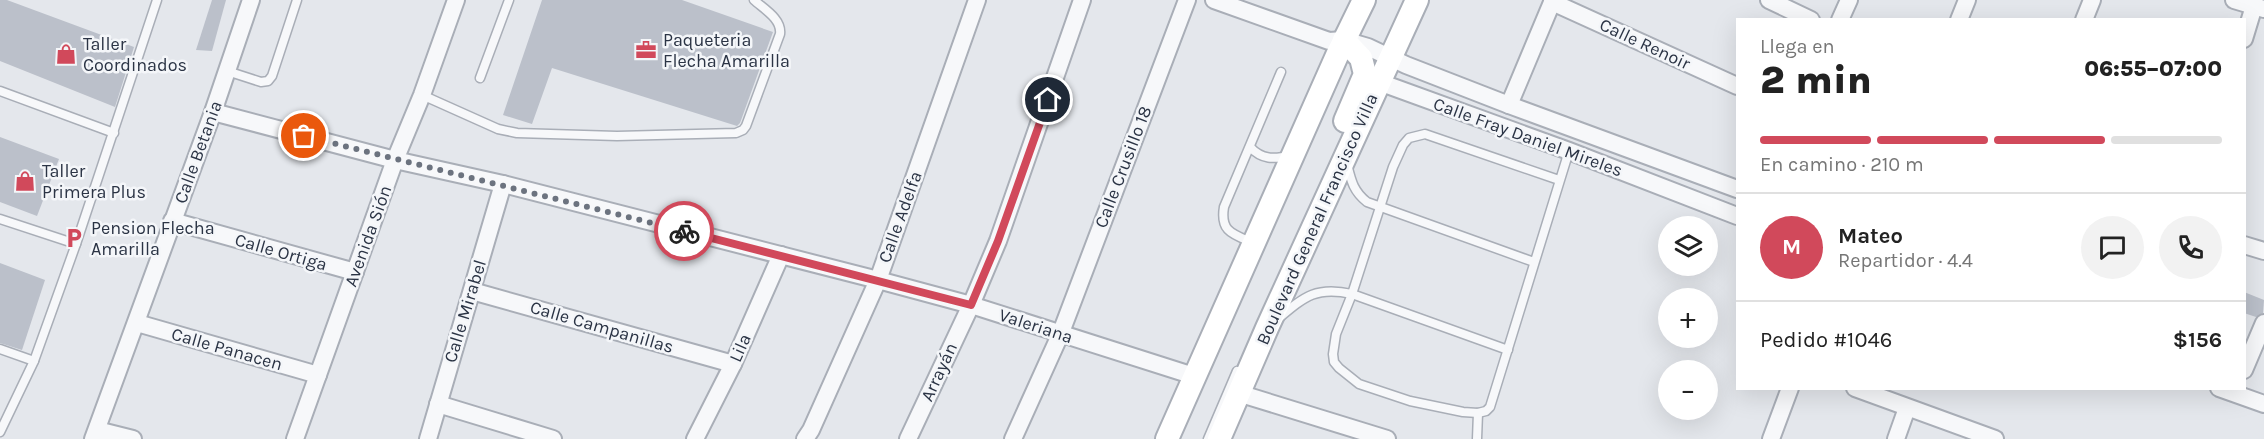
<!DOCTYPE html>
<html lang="es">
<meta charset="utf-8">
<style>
:root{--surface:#fff;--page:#f2f2f2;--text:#222;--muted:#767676;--line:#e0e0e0;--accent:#d1495b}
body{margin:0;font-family:Karla,sans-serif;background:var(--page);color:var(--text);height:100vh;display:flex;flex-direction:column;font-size:22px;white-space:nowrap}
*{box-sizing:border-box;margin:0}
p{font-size:20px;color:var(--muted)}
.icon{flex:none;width:33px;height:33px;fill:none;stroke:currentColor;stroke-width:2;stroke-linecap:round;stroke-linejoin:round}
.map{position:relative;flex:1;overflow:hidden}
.drawer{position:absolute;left:1736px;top:18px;width:510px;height:372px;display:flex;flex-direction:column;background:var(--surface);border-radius:0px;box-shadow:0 6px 24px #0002}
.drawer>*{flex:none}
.buttons{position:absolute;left:1658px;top:216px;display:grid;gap:12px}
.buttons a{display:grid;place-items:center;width:60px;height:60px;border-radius:50%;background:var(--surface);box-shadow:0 6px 24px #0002;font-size:30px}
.pin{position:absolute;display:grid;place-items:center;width:51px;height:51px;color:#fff;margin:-26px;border:3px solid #fff;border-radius:50%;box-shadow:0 2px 6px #0007}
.courier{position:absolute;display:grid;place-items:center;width:60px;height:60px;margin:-30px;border:4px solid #d1495b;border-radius:50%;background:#fff;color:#222;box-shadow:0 2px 8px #0007}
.summary em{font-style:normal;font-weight:800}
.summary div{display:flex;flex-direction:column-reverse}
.summary{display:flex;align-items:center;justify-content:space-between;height:102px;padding:0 24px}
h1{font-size:39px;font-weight:800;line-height:45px}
.bar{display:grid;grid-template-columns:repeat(4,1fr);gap:9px 6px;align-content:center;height:72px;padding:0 24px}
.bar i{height:8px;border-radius:4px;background:var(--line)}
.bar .selected{background:var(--accent)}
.bar p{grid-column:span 4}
.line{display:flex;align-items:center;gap:15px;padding:0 24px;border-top:2px solid var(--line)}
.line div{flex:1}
.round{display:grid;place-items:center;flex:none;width:63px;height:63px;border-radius:32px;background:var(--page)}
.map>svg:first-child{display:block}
.building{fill:#bbc0ca}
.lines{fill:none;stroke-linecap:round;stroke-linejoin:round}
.lane-casing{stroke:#a9aeb7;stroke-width:11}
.street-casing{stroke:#a9aeb7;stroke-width:20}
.secondary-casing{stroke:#a9aeb7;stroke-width:26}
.lane{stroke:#f7f8fa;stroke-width:8}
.street{stroke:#f7f8fa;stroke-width:16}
.secondary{stroke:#fff;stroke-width:22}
.done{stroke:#6c737f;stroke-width:6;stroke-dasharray:0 10.8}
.route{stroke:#d1495b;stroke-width:8}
.labels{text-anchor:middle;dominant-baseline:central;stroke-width:5;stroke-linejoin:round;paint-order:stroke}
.poi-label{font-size:18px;fill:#2b3445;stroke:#f4f6f9;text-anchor:start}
.street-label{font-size:18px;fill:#2b3445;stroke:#f4f6f9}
</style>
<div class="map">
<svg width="2264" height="439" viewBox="0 0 2264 439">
<rect width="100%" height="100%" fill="#e4e7ec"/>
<g class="building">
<path d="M 0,0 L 7,0 L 134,47 L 115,107 L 0,61 Z"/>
<path d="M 212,0 L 226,0 L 212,51 L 196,50 Z"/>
<path d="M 542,0 L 682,0 L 773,32 L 740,123 L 737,126 L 552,68 L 532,124 L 503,115 Z"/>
<path d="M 0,137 L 59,159 L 37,216 L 0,202 Z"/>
<path d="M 0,263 L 45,280 L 22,350 L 0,343 Z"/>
<path d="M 2244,292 L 2264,300 L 2263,313 L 2256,317 L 2244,313 Z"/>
</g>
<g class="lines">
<g class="lane-casing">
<g id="lane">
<path d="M 227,71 L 261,82 L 268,81 L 272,76 L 297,0"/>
<path d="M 480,78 L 509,0"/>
<path d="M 0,91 L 114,133"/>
<path d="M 422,95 L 498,129 L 517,133 L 617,136 L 736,133 L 743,130 L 746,126 L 780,34 C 782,19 764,9 754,0"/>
<path d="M 1250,147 C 1262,160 1274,159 1290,156"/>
<path d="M 1347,164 C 1351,180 1353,191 1367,202 L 1534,262"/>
<path d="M 1559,180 L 1425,134 L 1409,138 L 1403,145 L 1393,167 L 1352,294 L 1336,334 L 1333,354 L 1334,362 L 1339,368 L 1359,384 L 1410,401 L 1463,412 L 1478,413 L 1486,411 L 1490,407 L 1569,151"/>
<path d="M 0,219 L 76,244"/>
<path d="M 1251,242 C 1232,234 1220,231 1224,207 L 1281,72"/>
<path d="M 1279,318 C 1305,296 1317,286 1352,294 L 1508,350"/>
<path d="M 0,349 L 34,361"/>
<path d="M 0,432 L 34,361 L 76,244 L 157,0"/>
<path d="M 1208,439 L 1237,371"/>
<path d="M 1477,439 L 1478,413"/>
</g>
</g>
<g class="street-casing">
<g id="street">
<path d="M 1214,0 L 1329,41 L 1344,40 L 1368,47 L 1406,65 L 1509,105 L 1737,189"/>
<path d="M 1769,0 L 1811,20"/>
<path d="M 2234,0 L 2264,9"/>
<path d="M 1552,2 L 1737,86"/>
<path d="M 1840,20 L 1849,0"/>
<path d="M 1959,20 L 1967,0"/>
<path d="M 2084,20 L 2092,0"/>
<path d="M 2244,39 L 2254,6"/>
<path d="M 1370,77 L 1379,82 L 1569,151 L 1737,216"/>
<path d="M 1509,105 L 1553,0"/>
<path d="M 213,112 L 395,160 L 503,184 L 878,280 L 971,305 L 1194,376"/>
<path d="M 172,221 L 355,272"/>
<path d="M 2244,245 L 2264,251"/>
<path d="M 472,291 L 733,364"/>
<path d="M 137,323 L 318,375"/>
<path d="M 2244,370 L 2264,323"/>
<path d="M 1855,388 L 1995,439"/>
<path d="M 2219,388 L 2264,404"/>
<path d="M 1238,393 L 1387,439"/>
<path d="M 438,404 L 553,439"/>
<path d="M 97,430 L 133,439"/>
<path d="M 93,439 L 213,112 L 251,0"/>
<path d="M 295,439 L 395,160 L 422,95 L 456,0"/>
<path d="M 428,439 L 503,184"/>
<path d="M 695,439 L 733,364 L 781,255"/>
<path d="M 805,439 L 811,430 L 878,280 L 977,0"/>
<path d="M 908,439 L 971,305 L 998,241 L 1082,0"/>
<path d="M 1013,439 L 1060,335 L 1187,0"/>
<path d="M 1771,439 L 1790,388"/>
<path d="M 1896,439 L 1907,408"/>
</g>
</g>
<g class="secondary-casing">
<g id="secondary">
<path d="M 1344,40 L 1361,58 L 1365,74 L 1345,121"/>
<path d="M 1167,439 L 1339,51 L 1364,0"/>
<path d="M 1219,439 L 1267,328 L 1417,0"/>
</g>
</g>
<use href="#lane" class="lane"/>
<use href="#street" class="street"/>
<use href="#secondary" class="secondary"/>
</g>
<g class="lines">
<path class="done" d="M 304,136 L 684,231"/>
<path class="route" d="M 684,231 L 971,305 L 998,241 L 1048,100"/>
</g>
<defs>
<g id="office-bare" transform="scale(1.62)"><path d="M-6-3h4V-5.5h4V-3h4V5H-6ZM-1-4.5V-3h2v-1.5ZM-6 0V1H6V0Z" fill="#d1495b" stroke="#f4f6f9" stroke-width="2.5" paint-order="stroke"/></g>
<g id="shop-bare" transform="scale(1.62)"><path d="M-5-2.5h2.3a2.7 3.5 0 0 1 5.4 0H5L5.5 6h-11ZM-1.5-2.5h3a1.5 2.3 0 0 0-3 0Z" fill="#d1495b" stroke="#f4f6f9" stroke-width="2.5" paint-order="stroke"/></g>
<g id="parking-bare" transform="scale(1.62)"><path d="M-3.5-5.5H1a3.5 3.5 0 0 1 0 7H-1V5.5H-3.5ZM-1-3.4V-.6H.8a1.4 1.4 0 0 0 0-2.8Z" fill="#d1495b" stroke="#f4f6f9" stroke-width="2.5" paint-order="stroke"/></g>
</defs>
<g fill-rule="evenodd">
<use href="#office-bare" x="646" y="50"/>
<use href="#shop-bare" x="66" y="54"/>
<use href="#shop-bare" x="25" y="181"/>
<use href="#parking-bare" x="74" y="238"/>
</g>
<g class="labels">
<g class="poi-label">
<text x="663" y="40">Paqueteria<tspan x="663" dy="21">Flecha Amarilla</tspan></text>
<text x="83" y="44">Taller<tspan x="83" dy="21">Coordinados</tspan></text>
<text x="42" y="171">Taller<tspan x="42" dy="21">Primera Plus</tspan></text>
<text x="91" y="228">Pension Flecha<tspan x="91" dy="21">Amarilla</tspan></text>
</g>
<g class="street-label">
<text transform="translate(1645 44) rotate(25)">Calle Renoir</text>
<text transform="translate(1528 137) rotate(20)">Calle Fray Daniel Mireles</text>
<text transform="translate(198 152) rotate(-70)">Calle Betania</text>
<text transform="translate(1123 167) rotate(-69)">Calle Crusillo 18</text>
<text transform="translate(900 217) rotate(-70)">Calle Adelfa</text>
<text transform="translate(1317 219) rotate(-66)">Boulevard General Francisco Villa</text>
<text transform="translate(368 236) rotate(-70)">Avenida Sión</text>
<text transform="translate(281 252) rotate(16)">Calle Ortiga</text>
<text transform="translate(465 311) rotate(-73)">Calle Mirabel</text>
<text transform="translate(1036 326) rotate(18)">Valeriana</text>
<text transform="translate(602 327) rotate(16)">Calle Campanillas</text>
<text transform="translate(740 348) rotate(-66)">Lila</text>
<text transform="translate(227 349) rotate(16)">Calle Panacen</text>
<text transform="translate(939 372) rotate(-65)">Arrayán</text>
</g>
</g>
</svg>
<div class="buttons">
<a><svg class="icon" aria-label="layers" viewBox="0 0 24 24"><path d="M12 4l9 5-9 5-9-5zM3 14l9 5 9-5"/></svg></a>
<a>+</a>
<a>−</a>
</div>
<div class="pin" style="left:304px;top:136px;background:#ea580c"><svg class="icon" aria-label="bag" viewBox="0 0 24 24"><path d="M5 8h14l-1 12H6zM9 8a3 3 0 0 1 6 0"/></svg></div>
<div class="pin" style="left:1048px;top:100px;background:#1f2937"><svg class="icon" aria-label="home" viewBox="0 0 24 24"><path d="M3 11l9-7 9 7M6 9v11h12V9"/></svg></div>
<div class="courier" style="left:684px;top:231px"><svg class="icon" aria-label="bike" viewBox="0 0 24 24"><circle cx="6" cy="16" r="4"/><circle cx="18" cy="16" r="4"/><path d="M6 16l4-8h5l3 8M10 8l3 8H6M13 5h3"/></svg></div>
<section class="drawer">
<div class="summary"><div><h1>2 min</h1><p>Llega en</p></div><em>06:55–07:00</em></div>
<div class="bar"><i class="selected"></i><i class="selected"></i><i class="selected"></i><i></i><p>En camino · 210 m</p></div>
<div class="line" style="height:108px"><b class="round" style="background:var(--accent);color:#fff">M</b><div><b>Mateo</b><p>Repartidor · 4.4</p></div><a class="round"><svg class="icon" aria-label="chat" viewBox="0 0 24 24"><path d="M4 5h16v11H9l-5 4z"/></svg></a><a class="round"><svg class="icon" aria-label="phone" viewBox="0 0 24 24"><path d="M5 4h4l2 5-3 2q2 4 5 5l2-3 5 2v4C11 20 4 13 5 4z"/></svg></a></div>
<div class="line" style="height:78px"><div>Pedido #1046</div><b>$156</b></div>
</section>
</div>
